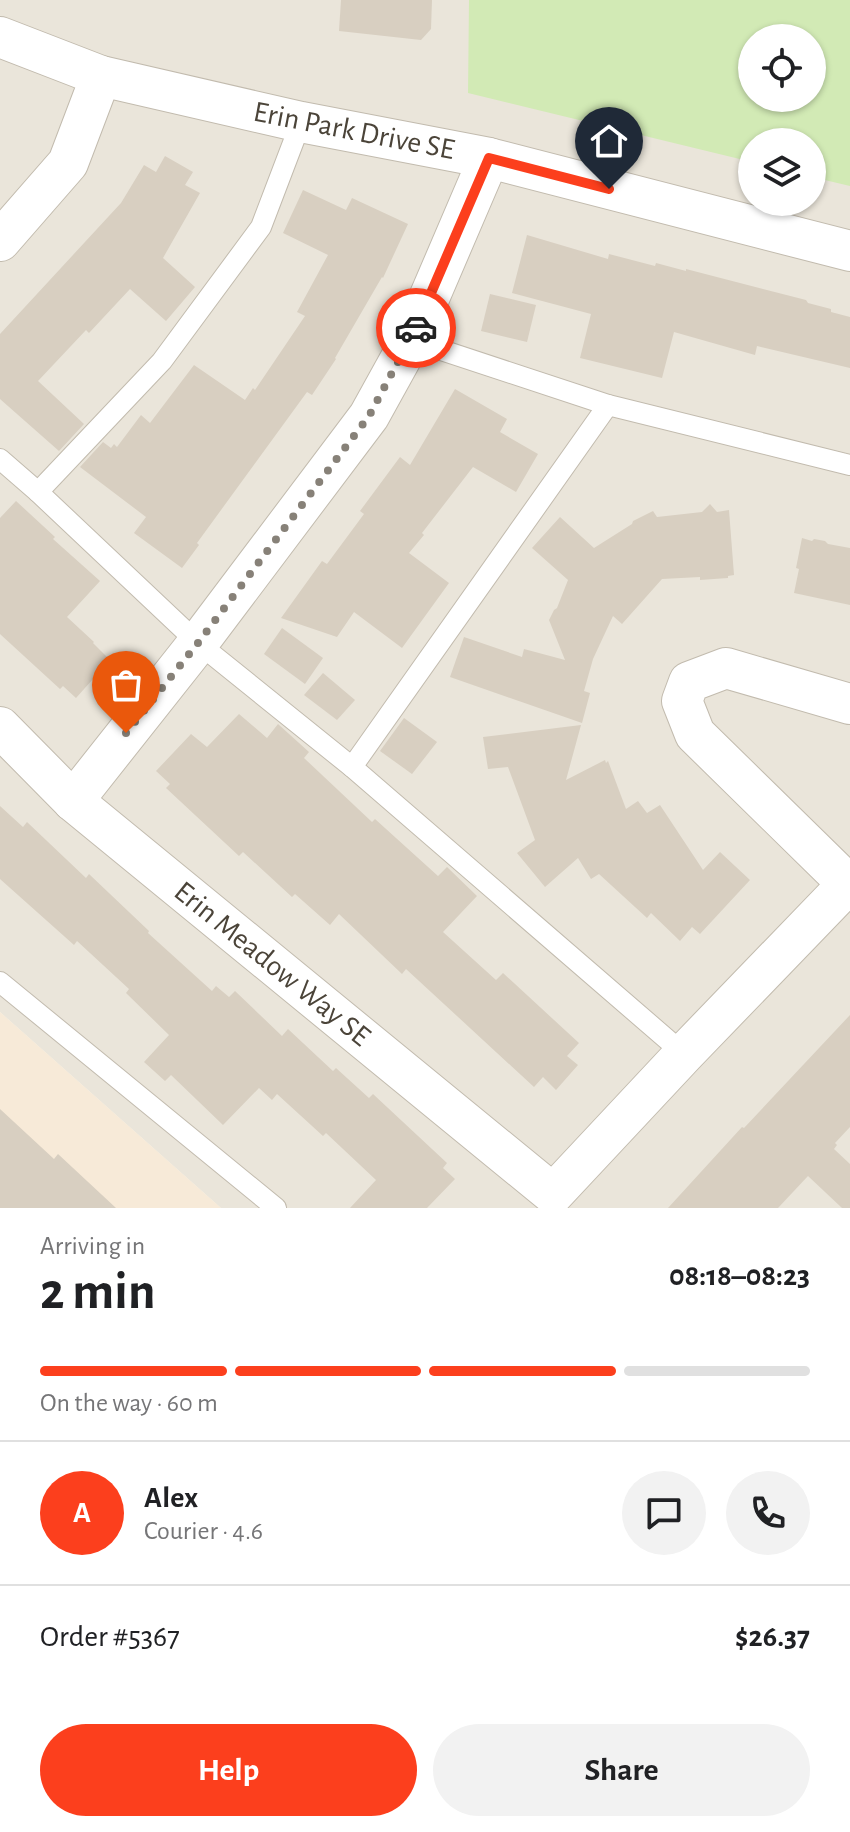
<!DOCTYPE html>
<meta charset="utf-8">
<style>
:root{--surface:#fff;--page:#f2f2f2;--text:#202124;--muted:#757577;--line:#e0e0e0;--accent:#fc3f1d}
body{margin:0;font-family:"Alegreya Sans",sans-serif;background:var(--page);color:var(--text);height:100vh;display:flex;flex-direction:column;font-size:30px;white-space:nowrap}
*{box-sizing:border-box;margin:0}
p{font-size:26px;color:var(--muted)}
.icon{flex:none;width:44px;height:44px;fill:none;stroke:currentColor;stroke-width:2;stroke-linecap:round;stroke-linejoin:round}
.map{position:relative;height:1208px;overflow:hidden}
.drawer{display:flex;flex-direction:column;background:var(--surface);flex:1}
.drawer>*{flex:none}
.controls{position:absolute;left:738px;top:24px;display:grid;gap:16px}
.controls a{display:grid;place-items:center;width:88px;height:88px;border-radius:50%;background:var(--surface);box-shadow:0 2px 6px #0004;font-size:40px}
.pin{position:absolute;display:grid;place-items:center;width:68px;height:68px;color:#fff;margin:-82px -34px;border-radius:50% 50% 50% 0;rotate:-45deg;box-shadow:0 0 8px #0007}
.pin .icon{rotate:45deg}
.courier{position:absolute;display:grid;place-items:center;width:80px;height:80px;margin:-40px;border:6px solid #fc3f1d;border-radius:50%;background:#fff;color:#222;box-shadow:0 2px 10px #0007}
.head em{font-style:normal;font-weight:600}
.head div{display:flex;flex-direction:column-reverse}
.head{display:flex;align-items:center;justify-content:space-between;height:136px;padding:0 40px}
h1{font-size:52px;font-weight:600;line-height:60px}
.bar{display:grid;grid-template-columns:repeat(4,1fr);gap:12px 8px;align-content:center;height:96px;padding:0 40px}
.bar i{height:10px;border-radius:6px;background:var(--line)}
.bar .on{background:var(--accent)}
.bar p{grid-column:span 4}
.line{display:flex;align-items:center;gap:20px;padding:0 40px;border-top:2px solid var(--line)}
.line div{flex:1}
.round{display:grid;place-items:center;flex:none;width:84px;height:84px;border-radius:42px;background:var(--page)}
.primary-button{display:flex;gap:16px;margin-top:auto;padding:16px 40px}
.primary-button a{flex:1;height:92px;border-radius:48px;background:var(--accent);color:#fff;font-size:32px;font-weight:600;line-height:92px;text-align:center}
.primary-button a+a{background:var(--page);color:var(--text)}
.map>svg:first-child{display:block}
.residential{fill:#eae5da;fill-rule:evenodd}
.commercial{fill:#f7ead8}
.green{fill:#d2eab5;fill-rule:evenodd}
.building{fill:#d8cfc1}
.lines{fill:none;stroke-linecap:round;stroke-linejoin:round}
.lane-casing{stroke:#c2bbae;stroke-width:22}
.street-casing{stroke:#c2bbae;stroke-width:42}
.lane{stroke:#fff;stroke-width:20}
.street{stroke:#fff;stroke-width:40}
.done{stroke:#878178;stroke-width:8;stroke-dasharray:0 14.4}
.route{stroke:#fc3f1d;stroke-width:10}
.labels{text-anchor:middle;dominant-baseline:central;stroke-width:8;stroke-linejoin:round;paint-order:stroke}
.street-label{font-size:30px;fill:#4b4439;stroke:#fff}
</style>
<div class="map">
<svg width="850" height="1208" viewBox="0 0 850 1208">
<rect width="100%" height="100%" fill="#f6f3ec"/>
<path class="residential" d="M 0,0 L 850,0 L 850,1208 L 221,1208 L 0,1012 ZM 752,38 L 812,38 L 812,98 L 752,98 ZM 752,142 L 812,142 L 812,202 L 752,202 Z"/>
<path class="commercial" d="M 0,1012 L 221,1208 L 0,1208 Z"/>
<path class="green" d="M 469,0 L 850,0 L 850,186 L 812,177 L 812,142 L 752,142 L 752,162 L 468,93 ZM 752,38 L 812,38 L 812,98 L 752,98 Z"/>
<g class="building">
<path d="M 341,0 L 432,0 L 431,29 L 421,40 L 339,31 Z"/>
<path d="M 165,156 L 193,172 L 185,185 L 200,193 L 163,258 L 195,287 L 166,321 L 130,289 L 89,333 L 86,330 L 38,381 L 84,424 L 59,451 L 0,399 L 0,334 L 121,203 L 144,165 L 156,172 Z"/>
<path d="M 303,190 L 346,210 L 352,198 L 408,224 L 383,278 L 382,277 L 335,358 L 336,359 L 312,395 L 307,392 L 197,543 L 199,545 L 182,568 L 134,533 L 146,517 L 80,467 L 103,442 L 111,448 L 114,444 L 117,447 L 141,415 L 150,423 L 194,365 L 245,400 L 253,388 L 255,390 L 305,316 L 297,312 L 328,255 L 283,233 Z"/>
<path d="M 527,235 L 608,259 L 609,254 L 655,266 L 656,263 L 686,271 L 686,269 L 806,300 L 808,303 L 831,309 L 831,312 L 850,317 L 850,368 L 757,346 L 755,355 L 674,332 L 662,378 L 580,358 L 591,314 L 512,293 Z"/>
<path d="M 490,294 L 536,305 L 527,342 L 481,331 Z"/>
<path d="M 455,389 L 507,419 L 500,432 L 538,454 L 516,492 L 473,467 L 422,533 L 424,535 L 409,553 L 449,583 L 402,648 L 354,612 L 337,637 L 281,618 L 322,561 L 327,564 L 364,514 L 360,511 L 400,457 L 410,465 Z"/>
<path d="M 16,501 L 55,537 L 53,539 L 100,581 L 67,617 L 94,642 L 93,643 L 110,660 L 76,698 L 63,686 L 60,689 L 0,634 L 0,518 Z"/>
<path d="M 710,504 L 717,512 L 729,510 L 734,575 L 728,576 L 728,578 L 700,580 L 700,577 L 662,579 L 622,624 L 613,616 L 593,659 L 584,691 L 590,693 L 582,723 L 450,677 L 464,637 L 522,657 L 524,649 L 565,660 L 549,620 L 554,610 L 557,608 L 568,580 L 532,548 L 560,517 L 594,548 L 632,524 L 633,521 L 653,511 L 657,517 L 702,512 Z"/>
<path d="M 802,538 L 812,541 L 814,539 L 825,541 L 828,544 L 850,548 L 850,605 L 794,593 L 799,569 L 796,568 Z"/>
<path d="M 282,628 L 323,658 L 305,684 L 264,654 Z"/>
<path d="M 323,673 L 355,700 L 337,720 L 304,695 Z"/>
<path d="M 239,714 L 267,738 L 278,724 L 309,752 L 304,758 L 372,822 L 375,819 L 438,876 L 447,867 L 477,896 L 443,932 L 496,980 L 503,973 L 579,1043 L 567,1056 L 578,1065 L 556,1090 L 543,1077 L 534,1087 L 406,969 L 402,974 L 339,914 L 330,925 L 295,894 L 292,897 L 243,852 L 239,856 L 166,788 L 170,784 L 156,771 L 191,734 L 207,747 Z"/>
<path d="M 404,718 L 437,742 L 412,774 L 380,751 Z"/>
<path d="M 581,725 L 566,780 L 605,760 L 606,763 L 608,761 L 626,809 L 638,801 L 647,813 L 660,805 L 703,870 L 720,852 L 750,880 L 700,934 L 692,927 L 680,941 L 651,913 L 647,918 L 599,874 L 591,879 L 578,858 L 545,887 L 517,853 L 535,840 L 508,767 L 488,769 L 483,737 Z"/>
<path d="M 0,806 L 23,827 L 27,822 L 86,878 L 89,874 L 149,931 L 148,933 L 212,991 L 216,986 L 229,997 L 235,991 L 282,1036 L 288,1029 L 333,1071 L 336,1068 L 369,1098 L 373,1094 L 447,1163 L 443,1168 L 455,1179 L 427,1208 L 350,1208 L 376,1180 L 326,1133 L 323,1136 L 277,1094 L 272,1100 L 259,1088 L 223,1125 L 171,1075 L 165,1081 L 144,1062 L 169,1035 L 126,993 L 129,989 L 77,941 L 74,945 L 0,879 Z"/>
<path d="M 850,1015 L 850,1127 L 835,1143 L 837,1145 L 834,1149 L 850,1164 L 850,1208 L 842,1208 L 808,1176 L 778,1208 L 668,1208 L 742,1127 L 744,1128 Z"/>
<path d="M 0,1109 L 54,1159 L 58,1154 L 116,1208 L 0,1208 Z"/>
</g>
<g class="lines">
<g class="lane-casing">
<g id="lane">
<path d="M 411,340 L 608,405 L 850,465"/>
<path d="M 0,459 L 38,492 L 198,643 L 352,767 L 684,1054"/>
<path d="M 38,492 L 162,361 L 261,227 L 301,122"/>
<path d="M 352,767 L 608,405"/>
<path d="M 0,982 L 276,1208"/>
</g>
</g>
<g class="street-casing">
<g id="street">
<path d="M 0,37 L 101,76 L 301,122 L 489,158 L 850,251"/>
<path d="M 0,241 L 68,163 L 101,76"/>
<path d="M 0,727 L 73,801 L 553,1194 L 684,1054 L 850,882"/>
<path d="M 73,801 L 198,643 L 369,416 L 411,340 L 489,158"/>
<path d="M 848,884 L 695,734 L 682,701 L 689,682 L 726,668 L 850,704"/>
</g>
</g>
<use href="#lane" class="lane"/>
<use href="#street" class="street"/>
</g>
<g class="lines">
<path class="done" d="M 126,733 L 198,643 L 369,416 L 416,328"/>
<path class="route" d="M 416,328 L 489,158 L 609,189"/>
</g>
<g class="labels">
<g class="street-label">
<text transform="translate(354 131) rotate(11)">Erin Park Drive SE</text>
<text transform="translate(272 964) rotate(39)">Erin Meadow Way SE</text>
</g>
</g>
</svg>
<div class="controls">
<a><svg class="icon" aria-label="locate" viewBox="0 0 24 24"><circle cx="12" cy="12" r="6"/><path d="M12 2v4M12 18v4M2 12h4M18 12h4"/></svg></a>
<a><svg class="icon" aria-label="layers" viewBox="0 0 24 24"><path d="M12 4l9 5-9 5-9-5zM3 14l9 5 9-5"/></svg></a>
</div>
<div class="pin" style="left:126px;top:733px;background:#ea580c"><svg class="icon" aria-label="bag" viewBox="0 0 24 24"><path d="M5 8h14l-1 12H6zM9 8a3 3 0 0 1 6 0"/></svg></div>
<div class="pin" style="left:609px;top:189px;background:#1f2937"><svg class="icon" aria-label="home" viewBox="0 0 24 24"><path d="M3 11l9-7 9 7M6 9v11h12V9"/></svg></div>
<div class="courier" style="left:416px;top:328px"><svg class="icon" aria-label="car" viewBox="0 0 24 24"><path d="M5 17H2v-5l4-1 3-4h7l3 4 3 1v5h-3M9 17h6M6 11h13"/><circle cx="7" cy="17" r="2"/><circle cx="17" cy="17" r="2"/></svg></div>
</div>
<section class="drawer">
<div class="head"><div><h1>2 min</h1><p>Arriving in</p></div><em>08:18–08:23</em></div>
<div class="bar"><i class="on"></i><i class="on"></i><i class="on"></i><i></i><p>On the way · 60 m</p></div>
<div class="line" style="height:144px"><b class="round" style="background:var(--accent);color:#fff">A</b><div><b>Alex</b><p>Courier · 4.6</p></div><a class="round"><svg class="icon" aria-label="chat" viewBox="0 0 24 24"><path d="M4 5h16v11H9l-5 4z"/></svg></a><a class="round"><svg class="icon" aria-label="phone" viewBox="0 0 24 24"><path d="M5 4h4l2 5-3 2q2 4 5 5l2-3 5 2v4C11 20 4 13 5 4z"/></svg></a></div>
<div class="line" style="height:104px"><div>Order #5367</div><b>$26.37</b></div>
<div class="primary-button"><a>Help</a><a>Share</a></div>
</section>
